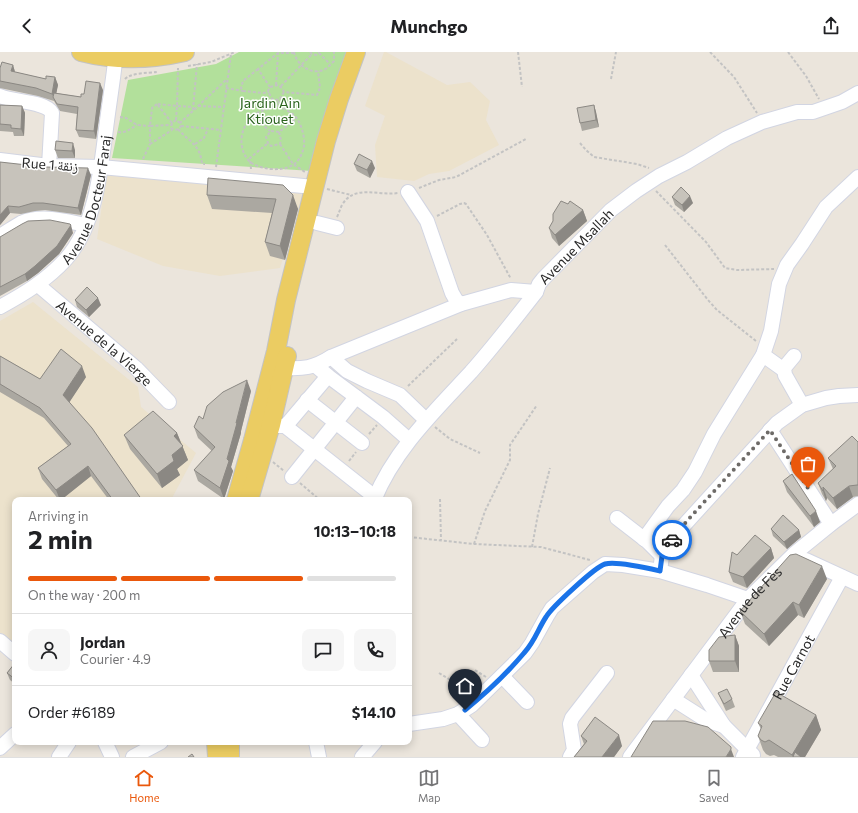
<!DOCTYPE html>
<meta charset="utf-8">
<style>
:root{--surface:#fff;--page:#f6f6f6;--text:#202124;--muted:#757577;--line:#e0e0e0;--accent:#ea580c}
body{margin:0;font-family:Commissioner,"Noto Naskh Arabic",sans-serif;background:var(--page);color:var(--text);height:100vh;display:flex;flex-direction:column;font-size:15px;white-space:nowrap}
*{box-sizing:border-box;margin:0}
p{font-size:13px;color:var(--muted)}
.icon{flex:none;width:22px;height:22px;fill:none;stroke:currentColor;stroke-width:2;stroke-linecap:round;stroke-linejoin:round}
.map{position:relative;flex:1;overflow:hidden}
.side{position:absolute;left:12px;top:445px;width:400px;height:248px;display:flex;flex-direction:column;background:var(--surface);border-radius:8px;box-shadow:0 2px 10px #0003}
.side>*{flex:none}
.pin{position:absolute;display:grid;place-items:center;width:34px;height:34px;color:#fff;margin:-41px -17px;border-radius:50% 50% 50% 0;rotate:-45deg;box-shadow:0 0 4px #0007}
.pin .icon{rotate:45deg}
.courier{position:absolute;display:grid;place-items:center;width:40px;height:40px;margin:-20px;border:3px solid #1a73e8;border-radius:50%;background:#fff;color:#222;box-shadow:0 1px 5px #0007}
.headline em{font-style:normal;font-weight:700}
.headline div{display:flex;flex-direction:column-reverse}
.headline{display:flex;align-items:center;justify-content:space-between;height:68px;padding:0 16px}
h1{font-size:26px;font-weight:700;line-height:30px}
.bar{display:grid;grid-template-columns:repeat(4,1fr);gap:6px 4px;align-content:center;height:48px;padding:0 16px}
.bar i{height:5px;border-radius:3px;background:var(--line)}
.bar .active{background:var(--accent)}
.bar p{grid-column:span 4}
.line{display:flex;align-items:center;gap:10px;padding:0 16px;border-top:1px solid var(--line)}
.line div{flex:1}
.round{display:grid;place-items:center;flex:none;width:42px;height:42px;border-radius:8px;background:var(--page)}
header{display:flex;justify-content:space-between;align-items:center;height:52px;padding:0 16px;background:var(--surface);font-size:18px;font-weight:700}
.tabs{display:flex;justify-content:space-around;align-items:center;height:56px;border-top:1px solid var(--line);background:var(--surface);font-size:11px;color:var(--muted)}
.tabs a{display:grid;justify-items:center;gap:2px}
.tabs .active{color:var(--accent)}
.map>svg:first-child{display:block}
.education{fill:#ece2cc}
.green{fill:#b2e09b}
.lines{fill:none;stroke-linecap:round;stroke-linejoin:round}
.minor-casing{stroke:#d2d5e2;stroke-width:16}
.major-casing{stroke:#c3c3c3;stroke-width:20}
.path{stroke:#c3c3c3;stroke-width:2;stroke-dasharray:3 2;stroke-linecap:butt}
.minor{stroke:#fff;stroke-width:14}
.major{stroke:#ebcc62;stroke-width:18}
.wall{fill:#aba8a1}
.shaded-wall{fill:#8b8883}
.building{fill:#c7c3bb;stroke:#8b8883}
.done{stroke:#6e6b68;stroke-width:4;stroke-dasharray:0 7.2}
.route{stroke:#1a73e8;stroke-width:5}
.labels{text-anchor:middle;dominant-baseline:central;stroke-width:3;stroke-linejoin:round;paint-order:stroke}
.park-label{font-size:14px;fill:#2b641d;stroke:#fff}
.street-label{font-size:14px;fill:#2a2a2a;stroke:#fff}
</style>
<header><svg class="icon" aria-label="back" viewBox="0 0 24 24"><path d="M15 5l-7 7 7 7"/></svg>Munchgo<svg class="icon" aria-label="share" viewBox="0 0 24 24"><path d="M12 15V3M7 8l5-5 5 5M5 13v7h14v-7"/></svg></header>
<div class="map">
<svg width="858" height="705" viewBox="0 0 858 705">
<rect width="100%" height="100%" fill="#ebe5dc"/>
<g class="education">
<path d="M 384,0 L 386,0 L 447,33 L 470,30 L 490,49 L 486,68 L 499,93 L 449,119 L 429,122 L 414,129 L 377,125 L 375,93 L 385,64 L 365,54 Z"/>
<path d="M 107,118 L 304,139 L 280,216 L 220,224 L 163,214 L 97,187 Z"/>
<path d="M 33,250 L 138,335 L 141,355 L 196,401 L 171,448 L 15,448 L 15,594 L 0,583 L 0,269 Z"/>
</g>
<path class="green" d="M 239,0 L 351,0 L 312,119 L 112,106 L 128,28 L 216,12 Z"/>
<g class="lines">
<g class="minor-casing">
<g id="minor">
<path d="M 0,44 C 13,50 46,49 52,61 L 49,114"/>
<path d="M 0,108 L 49,114 L 101,115 L 314,135"/>
<path d="M 408,140 L 427,169 L 452,241 L 456,248 L 461,252"/>
<path d="M 317,171 L 337,176"/>
<path d="M 0,184 C 7,180 14,175 21,171 C 41,162 65,169 86,173"/>
<path id="s1" d="M 38,233 L 136,316 L 169,350"/>
<path id="s2" d="M 0,255 C 24,242 47,228 66,207 C 97,172 101,114 107,69 C 110,46 114,23 116,0"/>
<path d="M 763,303 L 784,318"/>
<path d="M 794,304 L 784,316 L 785,323 L 802,353"/>
<path d="M 331,305 L 347,319 L 367,329 L 400,343 L 426,368"/>
<path d="M 316,314 L 328,324 L 383,365 L 409,388"/>
<path d="M 284,316 C 303,317 314,316 331,305 L 461,252 L 511,238 L 536,240"/>
<path d="M 307,348 L 362,391"/>
<path d="M 277,374 L 285,374 L 289,370 L 328,324"/>
<path d="M 285,374 L 375,445"/>
<path d="M 770,378 L 831,472"/>
<path d="M 292,425 L 356,345"/>
<path id="s3" d="M 374,448 C 395,397 434,360 471,320 C 494,294 515,267 536,240 L 539,232 L 543,227 L 611,158 L 636,139 L 659,124 L 687,110 L 727,86 L 762,70 L 797,60 L 813,60 L 842,50 L 858,41"/>
<path d="M 617,466 L 648,490 L 662,504"/>
<path d="M 644,487 L 668,454 L 683,438 L 695,420 L 714,382 L 763,303 L 771,279 L 779,232 L 787,213 L 802,192 L 826,155 L 858,125"/>
<path d="M 806,508 L 858,532"/>
<path d="M 660,519 L 662,504 L 676,482 L 777,371 L 802,353 L 826,346 L 839,344 L 858,343"/>
<path d="M 0,589 L 15,602"/>
<path d="M 691,623 L 724,674 L 753,703"/>
<path d="M 502,624 L 527,650"/>
<path d="M 673,647 L 706,668 L 724,674"/>
<path d="M 458,662 L 482,688"/>
<path d="M 409,672 L 443,667 L 458,662 L 472,653 L 525,601 L 532,591 L 547,564 L 552,556 L 593,520 L 605,512 L 623,513 L 660,519 L 707,533 L 748,547"/>
<path d="M 105,690 L 112,705"/>
<path d="M 316,690 L 319,705"/>
<path d="M 0,696 L 15,682"/>
<path d="M 59,705 L 69,690"/>
<path d="M 133,705 L 161,690"/>
<path d="M 362,705 L 375,690"/>
<path d="M 570,705 L 574,698 L 570,672 L 572,666 L 607,621"/>
<path id="s4" d="M 630,705 L 748,547 L 794,502 L 831,472 L 858,452"/>
<path id="s5" d="M 743,705 L 842,525"/>
</g>
</g>
<g class="major-casing">
<g id="major">
<path d="M 81,0 C 116,9 150,8 185,0"/>
<path d="M 236,448 L 253,388 L 276,299 L 286,248 L 326,89 L 339,47 L 356,0"/>
<path d="M 249,448 L 271,373 L 287,304"/>
<path d="M 216,690 L 217,705"/>
<path d="M 230,690 L 230,705"/>
</g>
</g>
<g class="path">
<path d="M 294,0 C 297,14 313,25 327,16 C 329,14 332,11 334,9 L 334,0"/>
<path d="M 310,0 L 312,2 L 316,3 L 319,0"/>
<path d="M 518,0 L 522,35"/>
<path d="M 710,0 L 734,25 L 757,61"/>
<path d="M 788,0 L 806,24 L 819,47"/>
<path d="M 319,1 L 330,12"/>
<path d="M 188,14 L 211,10 L 235,0"/>
<path d="M 258,17 L 243,29 L 241,36 L 243,39 L 263,41 L 269,40"/>
<path d="M 125,27 C 130,21 148,21 157,20"/>
<path d="M 611,27 L 616,0"/>
<path d="M 276,33 L 278,1 L 294,1"/>
<path d="M 281,34 L 312,2"/>
<path d="M 270,35 L 258,17 L 278,1"/>
<path d="M 226,36 L 243,39"/>
<path d="M 284,40 L 279,48 L 272,47 L 268,39 L 270,35 L 278,33 L 282,36 L 284,40 L 317,43 L 320,36 L 318,19"/>
<path d="M 157,52 L 152,56 L 150,74 L 171,73"/>
<path d="M 278,53 C 271,57 263,57 256,62 C 240,72 236,96 250,110 C 256,114 263,116 270,117 C 288,118 300,114 304,94 C 305,84 301,70 294,63 C 289,59 283,57 278,53 L 279,48"/>
<path d="M 198,54 L 224,55"/>
<path d="M 193,58 L 197,12"/>
<path d="M 120,65 L 126,66 L 137,73 L 150,74 L 150,92 L 172,78"/>
<path d="M 253,65 L 270,79"/>
<path d="M 176,68 L 177,54 L 193,55"/>
<path d="M 172,71 L 157,52 L 177,54 L 178,16"/>
<path d="M 180,71 L 176,68 L 172,71 L 171,76 L 174,78 L 179,77 L 181,74 L 180,71 L 227,27"/>
<path d="M 181,74 L 221,78"/>
<path d="M 178,77 C 190,91 200,92 202,112 L 205,112"/>
<path d="M 118,80 C 126,81 130,77 137,73"/>
<path d="M 279,80 L 281,88 L 280,92 L 271,94 L 268,91 L 266,85 L 271,79 L 279,80 L 296,67"/>
<path d="M 580,91 L 586,98 L 594,105 L 637,112 L 649,116"/>
<path d="M 195,92 L 204,86 L 208,77"/>
<path d="M 280,92 L 293,112 L 305,120"/>
<path d="M 143,107 L 150,92"/>
<path d="M 216,115 L 231,2"/>
<path d="M 251,117 L 250,106 L 268,91"/>
<path d="M 419,136 L 439,128 L 456,125 L 526,87"/>
<path d="M 327,137 L 351,143"/>
<path d="M 656,139 L 706,190 L 725,216 L 737,218 L 774,217"/>
<path d="M 437,164 L 460,152 L 464,151 L 466,152 L 487,183 L 511,227"/>
<path d="M 337,165 C 339,161 340,157 342,153 C 354,132 378,144 398,141"/>
<path d="M 665,193 L 708,248 L 717,258 L 756,289"/>
<path d="M 408,334 L 457,287"/>
<path d="M 435,375 L 450,387 L 480,401"/>
<path d="M 369,382 L 377,373"/>
<path d="M 349,409 L 356,400"/>
<path d="M 273,410 L 284,419"/>
<path d="M 300,431 L 320,448"/>
<path d="M 440,447 L 441,488"/>
<path d="M 409,485 L 474,492 L 541,495 L 590,508"/>
<path d="M 474,492 L 485,459 L 510,408 L 510,393 L 537,353"/>
<path d="M 532,495 L 538,462 L 550,416"/>
<path d="M 475,618 L 486,625"/>
<path d="M 439,621 L 470,640"/>
</g>
<use href="#minor" class="minor"/>
<use href="#major" class="major"/>
</g>
<g class="wall">
<path d="M 13,13 L 15,20 L 46,27 L 55,25 L 58,33 L 56,41 L 81,45 L 84,42 L 103,38 L 96,87 L 79,85 L 76,78 L 77,62 L 60,59 L 54,49 L 38,44 L 0,36 L 0,16 Z"/>
<path d="M 0,53 L 22,54 L 25,61 L 24,84 L 14,84 L 13,80 L 0,79 Z"/>
<path d="M 594,53 L 596,60 L 599,75 L 582,79 L 580,71 Z"/>
<path d="M 55,98 L 75,98 L 75,106 L 58,106 Z"/>
<path d="M 0,110 L 91,123 L 81,163 L 45,158 L 35,159 L 21,162 L 10,161 L 0,173 Z"/>
<path d="M 354,112 L 375,116 L 370,126 L 357,119 Z"/>
<path d="M 283,133 L 298,157 L 285,208 L 270,204 L 265,190 L 272,161 L 212,157 L 207,143 Z"/>
<path d="M 672,145 L 693,151 L 684,160 L 675,153 Z"/>
<path d="M 583,158 L 587,169 L 559,194 L 552,186 L 549,176 Z"/>
<path d="M 73,181 L 59,202 L 38,221 L 27,229 L 0,244 L 0,185 Z"/>
<path d="M 75,248 L 101,253 L 89,265 L 77,255 Z"/>
<path d="M 0,304 L 40,327 L 86,325 L 69,350 L 142,448 L 109,448 L 91,424 L 61,448 L 59,448 L 42,427 L 38,416 L 68,394 L 44,366 L 0,340 Z"/>
<path d="M 251,339 L 241,379 L 241,381 L 231,415 L 233,419 L 224,447 L 198,429 L 194,418 L 212,399 L 198,386 L 194,375 Z"/>
<path d="M 177,381 L 188,408 L 177,417 L 180,423 L 162,436 L 130,397 L 124,383 Z"/>
<path d="M 858,390 L 858,444 L 853,445 L 837,457 L 827,446 L 826,449 L 822,442 L 818,431 L 833,417 L 828,406 Z"/>
<path d="M 783,429 L 820,470 L 814,475 L 787,440 Z"/>
<path d="M 771,477 L 799,478 L 801,485 L 787,497 L 773,484 Z"/>
<path d="M 771,496 L 774,506 L 747,536 L 733,530 L 729,520 L 737,503 Z"/>
<path d="M 827,527 L 804,566 L 798,563 L 769,594 L 745,572 L 740,559 Z"/>
<path d="M 735,583 L 739,594 L 739,620 L 713,620 L 709,609 Z"/>
<path d="M 15,611 L 15,632 L 10,628 L 7,621 Z"/>
<path d="M 718,641 L 732,647 L 735,655 L 726,659 L 721,648 Z"/>
<path d="M 816,663 L 821,678 L 805,705 L 778,705 L 774,703 L 770,704 L 766,702 L 763,698 L 758,684 L 761,677 L 758,671 Z"/>
<path d="M 581,684 L 622,694 L 614,705 L 574,705 L 584,692 Z"/>
</g>
<g class="shaded-wall">
<path d="M 13,13 L 15,20 L 11,19 Z"/>
<path d="M 55,25 L 58,33 L 55,48 L 52,42 Z"/>
<path d="M 100,31 L 103,38 L 96,87 L 94,79 Z"/>
<path d="M 594,53 L 596,60 L 599,75 L 596,68 Z"/>
<path d="M 22,54 L 25,61 L 24,84 L 21,77 Z"/>
<path d="M 73,91 L 75,98 L 75,106 L 72,99 Z"/>
<path d="M 372,109 L 375,116 L 370,126 L 367,118 Z"/>
<path d="M 88,116 L 91,123 L 81,163 L 78,156 Z"/>
<path d="M 293,143 L 298,157 L 285,208 L 280,194 Z"/>
<path d="M 690,144 L 693,151 L 684,160 L 682,153 Z"/>
<path d="M 8,154 L 10,161 L 0,173 L 0,163 Z"/>
<path d="M 583,158 L 587,169 L 559,194 L 555,183 Z"/>
<path d="M 71,173 L 73,181 L 59,202 L 38,221 L 27,229 L 25,222 Z"/>
<path d="M 98,246 L 101,253 L 89,265 L 86,258 Z"/>
<path d="M 82,314 L 86,325 L 67,354 L 63,343 Z"/>
<path d="M 247,328 L 251,339 L 241,379 L 241,381 L 231,415 L 233,419 L 224,447 L 220,436 Z"/>
<path d="M 177,381 L 188,408 L 177,417 L 180,423 L 162,436 L 157,422 L 172,403 L 174,384 Z"/>
<path d="M 88,414 L 91,424 L 61,448 L 60,448 L 56,438 Z"/>
<path d="M 849,434 L 853,445 L 837,457 L 833,446 Z"/>
<path d="M 823,435 L 827,446 L 826,449 L 823,439 Z"/>
<path d="M 816,459 L 820,470 L 814,475 L 810,464 Z"/>
<path d="M 799,478 L 801,485 L 787,497 L 784,490 Z"/>
<path d="M 771,496 L 774,506 L 747,536 L 743,525 Z"/>
<path d="M 822,514 L 827,527 L 804,566 L 799,553 Z"/>
<path d="M 793,550 L 798,563 L 769,594 L 764,582 Z"/>
<path d="M 735,583 L 739,594 L 739,620 L 735,609 Z"/>
<path d="M 816,663 L 821,678 L 805,705 L 793,705 L 792,703 Z"/>
<path d="M 619,683 L 622,694 L 614,705 L 602,705 Z"/>
<path d="M 731,697 L 734,705 L 726,705 Z"/>
</g>
<g class="building">
<path d="M 2,10 L 13,13 L 11,19 L 46,27 L 46,24 L 55,25 L 52,42 L 36,36 L 0,29 L 0,16 Z"/>
<path d="M 86,29 L 100,31 L 94,79 L 76,78 L 78,55 L 57,52 L 53,45 L 54,41 L 81,45 L 81,42 L 84,42 Z"/>
<path d="M 0,53 L 22,54 L 21,77 L 11,76 L 11,73 L 0,72 Z"/>
<path d="M 594,53 L 596,68 L 580,71 L 577,56 Z"/>
<path d="M 56,89 L 73,91 L 72,99 L 55,98 Z"/>
<path d="M 359,102 L 372,109 L 367,118 L 354,112 Z"/>
<path d="M 0,110 L 45,115 L 88,116 L 78,156 L 43,151 L 33,151 L 19,155 L 8,154 L 0,163 Z"/>
<path d="M 208,126 L 283,133 L 293,143 L 280,194 L 265,190 L 276,147 L 207,143 Z"/>
<path d="M 681,135 L 690,144 L 682,153 L 672,145 Z"/>
<path d="M 561,149 L 568,152 L 570,149 L 583,158 L 555,183 L 549,176 L 553,169 L 553,162 Z"/>
<path d="M 50,168 L 70,172 L 71,173 L 57,194 L 35,214 L 25,222 L 0,235 L 0,185 L 22,172 L 28,169 Z"/>
<path d="M 87,235 L 98,246 L 86,258 L 75,248 Z"/>
<path d="M 61,297 L 82,314 L 63,343 L 92,376 L 142,448 L 113,448 L 88,414 L 56,438 L 38,416 L 71,392 L 40,356 L 0,332 L 0,304 L 40,327 Z"/>
<path d="M 247,328 L 236,371 L 237,371 L 227,407 L 229,409 L 220,436 L 194,418 L 215,395 L 194,375 L 199,364 L 203,367 L 207,354 L 223,340 Z"/>
<path d="M 153,359 L 177,381 L 174,384 L 183,394 L 172,403 L 174,409 L 157,422 L 124,383 Z"/>
<path d="M 852,384 L 858,390 L 858,433 L 857,433 L 849,434 L 833,446 L 823,435 L 823,439 L 818,431 L 836,414 L 828,406 Z"/>
<path d="M 792,422 L 816,459 L 810,464 L 783,429 Z"/>
<path d="M 783,463 L 799,478 L 784,490 L 771,477 Z"/>
<path d="M 755,483 L 771,496 L 743,525 L 729,520 L 732,500 L 737,503 Z"/>
<path d="M 796,502 L 822,514 L 799,553 L 793,550 L 764,582 L 740,559 L 790,503 Z"/>
<path d="M 735,583 L 735,609 L 709,609 L 709,598 L 719,585 Z"/>
<path d="M 15,611 L 15,627 L 7,621 Z"/>
<path d="M 727,637 L 732,647 L 724,652 L 718,641 Z"/>
<path d="M 776,640 L 816,663 L 792,703 L 769,688 L 765,690 L 761,688 L 758,684 L 762,674 L 758,671 Z"/>
<path d="M 595,665 L 619,683 L 602,705 L 574,705 L 587,689 L 581,684 Z"/>
<path d="M 653,669 L 685,669 L 708,675 L 731,695 L 731,697 L 726,705 L 631,705 Z"/>
<path d="M 795,700 L 801,705 L 793,705 Z"/>
<path d="M 192,702 L 194,705 L 188,705 Z"/>
</g>
<g class="lines">
<path class="done" d="M 672,488 L 686,470 L 770,378 L 808,436"/>
<path class="route" d="M 465,658 C 485,642 508,620 524,601 C 535,589 538,577 546,565 C 552,555 595,515 605,512 C 617,509 647,516 660,519 L 662,504 L 672,488"/>
</g>
<g class="labels">
<g class="park-label">
<text x="270" y="50">Jardin Ain<tspan x="270" dy="16">Ktiouet</tspan></text>
</g>
<g class="street-label">
<text transform="translate(50 112) rotate(4)">Rue 1 زنقة</text>
<text stroke="none"><textPath href="#s2" startOffset="146">Avenue Docteur Faraj</textPath></text>
<text stroke="none"><textPath href="#s3" startOffset="326">Avenue Msallah</textPath></text>
<text stroke="none"><textPath href="#s1" startOffset="88">Avenue de la Vierge</textPath></text>
<text stroke="none"><textPath href="#s4" startOffset="196">Avenue de Fès</textPath></text>
<text stroke="none"><textPath href="#s5" startOffset="103">Rue Carnot</textPath></text>
</g>
</g>
</svg>
<div class="pin" style="left:808px;top:436px;background:#ea580c"><svg class="icon" aria-label="bag" viewBox="0 0 24 24"><path d="M5 8h14l-1 12H6zM9 8a3 3 0 0 1 6 0"/></svg></div>
<div class="pin" style="left:465px;top:658px;background:#1f2937"><svg class="icon" aria-label="home" viewBox="0 0 24 24"><path d="M3 11l9-7 9 7M6 9v11h12V9"/></svg></div>
<div class="courier" style="left:672px;top:488px"><svg class="icon" aria-label="car" viewBox="0 0 24 24"><path d="M5 17H2v-5l4-1 3-4h7l3 4 3 1v5h-3M9 17h6M6 11h13"/><circle cx="7" cy="17" r="2"/><circle cx="17" cy="17" r="2"/></svg></div>
<section class="side">
<div class="headline"><div><h1>2 min</h1><p>Arriving in</p></div><em>10:13–10:18</em></div>
<div class="bar"><i class="active"></i><i class="active"></i><i class="active"></i><i></i><p>On the way · 200 m</p></div>
<div class="line" style="height:72px"><a class="round"><svg class="icon" aria-label="person" viewBox="0 0 24 24"><circle cx="12" cy="8" r="4"/><path d="M4 21q1-7 8-7t8 7"/></svg></a><div><b>Jordan</b><p>Courier · 4.9</p></div><a class="round"><svg class="icon" aria-label="chat" viewBox="0 0 24 24"><path d="M4 5h16v11H9l-5 4z"/></svg></a><a class="round"><svg class="icon" aria-label="phone" viewBox="0 0 24 24"><path d="M5 4h4l2 5-3 2q2 4 5 5l2-3 5 2v4C11 20 4 13 5 4z"/></svg></a></div>
<div class="line" style="height:52px"><div>Order #6189</div><b>$14.10</b></div>
</section>
</div>
<nav class="tabs">
<a class="active"><svg class="icon" aria-label="home" viewBox="0 0 24 24"><path d="M3 11l9-7 9 7M6 9v11h12V9"/></svg>Home</a>
<a><svg class="icon" aria-label="map" viewBox="0 0 24 24"><path d="M3 6l6-2 6 2 6-2v14l-6 2-6-2-6 2zM9 4v14M15 6v14"/></svg>Map</a>
<a><svg class="icon" aria-label="saved" viewBox="0 0 24 24"><path d="M7 4h10v16l-5-4-5 4z"/></svg>Saved</a>
</nav>
